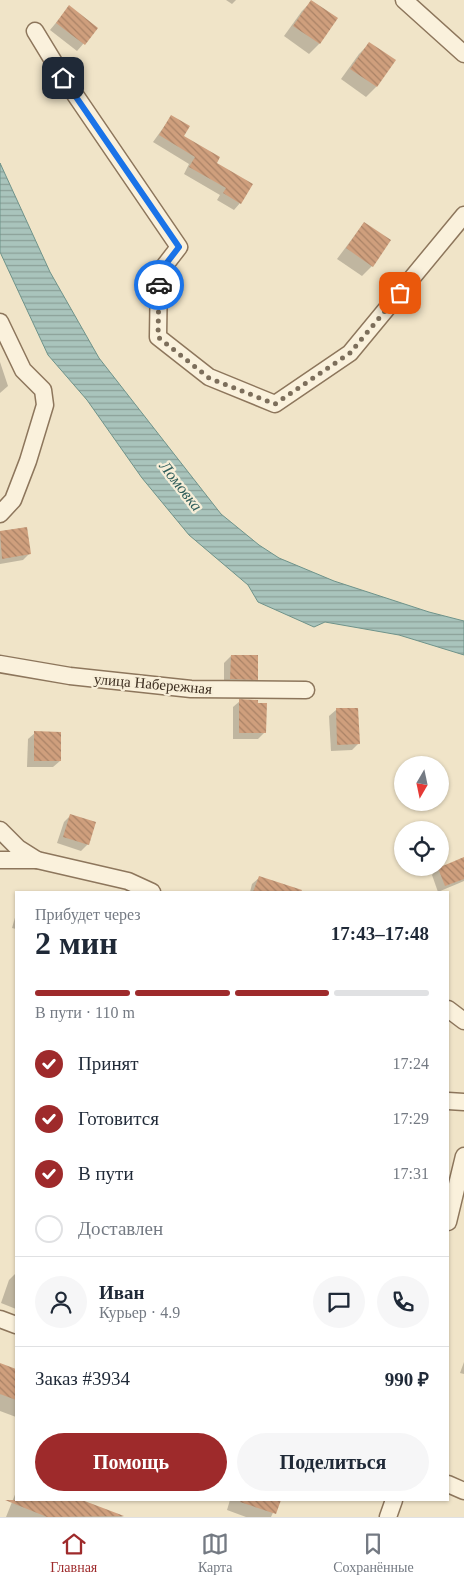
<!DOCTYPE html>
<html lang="ru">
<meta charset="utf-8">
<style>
:root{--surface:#fff;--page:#f6f6f7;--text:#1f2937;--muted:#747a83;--line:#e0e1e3;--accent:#9e2a2b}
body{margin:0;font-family:"Times New Roman",serif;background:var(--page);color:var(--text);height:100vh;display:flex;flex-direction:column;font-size:19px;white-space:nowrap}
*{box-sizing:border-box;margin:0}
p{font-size:16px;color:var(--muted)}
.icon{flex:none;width:28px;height:28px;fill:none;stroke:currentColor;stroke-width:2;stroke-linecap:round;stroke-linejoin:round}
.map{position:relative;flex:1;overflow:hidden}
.sheet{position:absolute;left:15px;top:891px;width:434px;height:610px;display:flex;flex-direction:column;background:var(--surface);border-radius:0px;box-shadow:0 1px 4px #0004}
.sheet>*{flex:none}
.needle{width:32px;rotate:189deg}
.fabs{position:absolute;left:394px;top:756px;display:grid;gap:10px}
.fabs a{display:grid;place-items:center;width:55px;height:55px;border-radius:50%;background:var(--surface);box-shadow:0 1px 4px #0004;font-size:25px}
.pin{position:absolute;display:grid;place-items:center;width:42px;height:42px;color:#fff;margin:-21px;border-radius:10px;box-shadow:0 2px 8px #0006}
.courier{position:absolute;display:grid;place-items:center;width:50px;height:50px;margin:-25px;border:4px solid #1a73e8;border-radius:50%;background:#fff;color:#222;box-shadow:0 1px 6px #0007}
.summary em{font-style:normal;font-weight:700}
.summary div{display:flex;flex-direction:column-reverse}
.summary{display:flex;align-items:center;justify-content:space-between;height:85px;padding:0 20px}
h1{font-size:32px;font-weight:700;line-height:38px}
.bar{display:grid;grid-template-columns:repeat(4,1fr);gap:8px 5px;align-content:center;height:60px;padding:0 20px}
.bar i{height:6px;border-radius:4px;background:var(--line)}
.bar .on{background:var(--accent)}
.bar p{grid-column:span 4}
.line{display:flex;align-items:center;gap:12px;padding:0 20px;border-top:1px solid var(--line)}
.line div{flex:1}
.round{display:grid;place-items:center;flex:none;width:52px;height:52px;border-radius:26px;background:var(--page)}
ol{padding:0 20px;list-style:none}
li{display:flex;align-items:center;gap:15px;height:55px}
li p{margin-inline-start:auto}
li .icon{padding:5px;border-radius:50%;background:var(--accent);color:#fff;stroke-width:4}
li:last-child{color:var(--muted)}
li i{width:28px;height:28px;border:2px solid var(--line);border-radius:50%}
.button{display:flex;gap:10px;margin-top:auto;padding:10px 20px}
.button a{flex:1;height:58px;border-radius:30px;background:var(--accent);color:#fff;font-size:20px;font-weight:700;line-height:58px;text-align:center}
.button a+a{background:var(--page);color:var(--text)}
.tabs{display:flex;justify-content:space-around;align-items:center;height:70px;border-top:1px solid var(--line);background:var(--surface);font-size:14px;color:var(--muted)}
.tabs a{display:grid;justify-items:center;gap:2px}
.tabs .on{color:var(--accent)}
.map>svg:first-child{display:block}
.water{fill:url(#water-rules);stroke:#6f938a}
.shadow{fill:#0003}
.building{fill:url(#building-back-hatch)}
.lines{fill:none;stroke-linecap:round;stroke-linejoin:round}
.minor-casing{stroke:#8d765c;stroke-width:19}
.minor{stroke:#faf1dc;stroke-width:16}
.done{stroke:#7c6e5b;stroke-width:5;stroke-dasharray:0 9}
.route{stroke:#1a73e8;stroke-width:6}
.labels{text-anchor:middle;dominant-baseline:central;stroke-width:4.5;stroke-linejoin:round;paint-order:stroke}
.street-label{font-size:15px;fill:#3d2e20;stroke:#f7eed8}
.water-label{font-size:16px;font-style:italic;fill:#2f5d5a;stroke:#f7eed8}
</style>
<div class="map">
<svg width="464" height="1517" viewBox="0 0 464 1517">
<defs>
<pattern id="water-rules" width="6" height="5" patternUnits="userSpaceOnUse" patternTransform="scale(1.25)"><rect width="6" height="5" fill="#a9c4bc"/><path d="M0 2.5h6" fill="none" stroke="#8ba098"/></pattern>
<pattern id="building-back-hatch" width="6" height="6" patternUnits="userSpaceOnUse" patternTransform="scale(1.25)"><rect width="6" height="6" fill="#cf9f7d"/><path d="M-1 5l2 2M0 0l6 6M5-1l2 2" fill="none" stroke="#a98266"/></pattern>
</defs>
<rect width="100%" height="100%" fill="#f0e4c8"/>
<path class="water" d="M 0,163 L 50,272 L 99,358 L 221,514 L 259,545 L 279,558 L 334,581 L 429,612 L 464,621 L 464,655 L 399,635 L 325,622 L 314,627 L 258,602 L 248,585 L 189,535 L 142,478 L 87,400 L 48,355 L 0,252 Z"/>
<g class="shadow">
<path d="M 226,0 L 236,0 L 232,4 Z"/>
<path d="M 312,1 L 337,18 L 319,44 L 309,54 L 284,36 L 302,11 Z"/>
<path d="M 69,7 L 97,28 L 77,51 L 50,30 Z"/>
<path d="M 369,44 L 394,61 L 376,87 L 366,97 L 341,79 L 359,54 Z"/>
<path d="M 171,117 L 182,137 L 215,163 L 240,203 L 234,210 L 217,200 L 220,195 L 184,174 L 189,164 L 153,142 Z"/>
<path d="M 364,223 L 372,266 L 362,276 L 337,259 Z"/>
<path d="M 0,362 L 8,386 L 0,393 Z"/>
<path d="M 25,528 L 30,553 L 23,560 L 0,564 L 0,533 Z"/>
<path d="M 231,656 L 257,679 L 250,686 L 224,686 L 224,663 Z"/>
<path d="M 240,701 L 265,732 L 258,739 L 233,739 L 233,707 Z"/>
<path d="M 336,710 L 358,744 L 352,750 L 331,751 L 329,716 Z"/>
<path d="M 35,733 L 60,761 L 53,767 L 27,767 L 28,739 Z"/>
<path d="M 70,816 L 88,844 L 81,851 L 57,843 L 64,822 Z"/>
<path d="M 464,859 L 464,881 L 438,892 L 432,875 L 438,868 Z"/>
<path d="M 259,878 L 283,885 L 281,892 L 250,892 L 252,884 Z"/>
<path d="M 16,914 L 16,929 L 12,928 Z"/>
<path d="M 16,1273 L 16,1309 L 1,1303 L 9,1280 Z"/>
<path d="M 464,1362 L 464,1374 L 460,1373 Z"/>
<path d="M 0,1364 L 16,1370 L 16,1417 L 0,1411 Z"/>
<path d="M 16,1492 L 16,1500 L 79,1500 L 124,1517 L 6,1517 Z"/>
<path d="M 230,1500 L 279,1500 L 271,1517 L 246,1517 L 227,1510 Z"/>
</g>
<g class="building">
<path d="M 311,0 L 338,18 L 320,44 L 293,26 Z"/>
<path d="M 69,5 L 98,28 L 85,45 L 56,23 Z"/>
<path d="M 369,42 L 396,60 L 377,87 L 350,69 Z"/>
<path d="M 171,115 L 190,126 L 184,136 L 220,157 L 217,163 L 253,184 L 241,204 L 223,193 L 226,188 L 189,167 L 195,157 L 159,135 Z"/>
<path d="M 364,222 L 391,240 L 373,267 L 346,248 Z"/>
<path d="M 27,527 L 31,554 L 2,559 L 0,531 Z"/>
<path d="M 231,655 L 258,655 L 258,680 L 230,679 Z"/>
<path d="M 239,699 L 258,700 L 258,703 L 267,703 L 266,733 L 239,733 Z"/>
<path d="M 336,708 L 358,708 L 360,744 L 337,745 Z"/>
<path d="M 34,731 L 61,732 L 61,761 L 34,761 Z"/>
<path d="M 70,814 L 96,822 L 89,845 L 63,837 Z"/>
<path d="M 464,857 L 464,879 L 445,886 L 438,868 Z"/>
<path d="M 259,876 L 302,890 L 301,892 L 253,892 Z"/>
<path d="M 0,1363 L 16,1369 L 16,1400 L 0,1394 Z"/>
<path d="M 5,1500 L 82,1500 L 124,1516 L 47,1517 Z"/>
<path d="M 241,1500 L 281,1500 L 276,1514 L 240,1502 Z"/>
</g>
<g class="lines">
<g class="minor-casing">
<g id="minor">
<path d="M 404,0 L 464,54"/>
<path d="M 35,31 L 63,77 L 179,247 L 159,273 L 158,337 L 209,377 L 275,404 L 350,353 L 464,215"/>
<path d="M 0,322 L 23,370 L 43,390 L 45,405 L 28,461 L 13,500 L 0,514"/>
<path d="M 0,664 L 70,676 L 191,689 L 306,690"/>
<path d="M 0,830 L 18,848 L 37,860 L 128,881 L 152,892"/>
<path d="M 0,860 L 37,860"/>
<path d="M 448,1009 L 464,1021"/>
<path d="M 448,1101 L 464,1102"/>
<path d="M 448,1222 L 464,1156"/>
<path d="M 0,1319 L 16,1325"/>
<path d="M 448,1484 L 464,1491"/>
<path d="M 388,1517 L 394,1500"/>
</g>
</g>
<use href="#minor" class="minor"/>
</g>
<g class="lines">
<path class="done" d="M 159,285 L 158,337 L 209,378 L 275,404 L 350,353 L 400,293"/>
<path class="route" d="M 63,78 L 179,247 L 159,273 L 159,285"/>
</g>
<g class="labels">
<g class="street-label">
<text transform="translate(153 684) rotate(5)">улица Набережная</text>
</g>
<g class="water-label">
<text transform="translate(181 486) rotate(52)">Ломовка</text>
</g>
</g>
</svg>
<div class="fabs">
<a><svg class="needle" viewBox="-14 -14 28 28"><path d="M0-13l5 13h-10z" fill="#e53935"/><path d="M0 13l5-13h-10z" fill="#747a83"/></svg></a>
<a><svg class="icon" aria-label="locate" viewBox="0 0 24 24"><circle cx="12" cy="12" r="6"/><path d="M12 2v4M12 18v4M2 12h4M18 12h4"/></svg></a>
</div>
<div class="pin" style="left:400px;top:293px;background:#ea580c"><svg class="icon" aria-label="bag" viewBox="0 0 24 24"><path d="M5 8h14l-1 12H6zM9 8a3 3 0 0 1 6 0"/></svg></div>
<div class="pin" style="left:63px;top:78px;background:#1f2937"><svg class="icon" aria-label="home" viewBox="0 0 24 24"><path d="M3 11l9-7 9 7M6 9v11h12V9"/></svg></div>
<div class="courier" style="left:159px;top:285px"><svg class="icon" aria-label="car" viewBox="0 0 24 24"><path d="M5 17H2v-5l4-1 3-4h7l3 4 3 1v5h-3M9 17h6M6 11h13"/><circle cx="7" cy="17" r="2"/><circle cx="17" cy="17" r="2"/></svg></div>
<section class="sheet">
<div class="summary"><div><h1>2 мин</h1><p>Прибудет через</p></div><em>17:43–17:48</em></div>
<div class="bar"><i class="on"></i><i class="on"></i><i class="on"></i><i></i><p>В пути · 110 m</p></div>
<ol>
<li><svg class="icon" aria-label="check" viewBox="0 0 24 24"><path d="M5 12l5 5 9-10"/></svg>Принят<p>17:24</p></li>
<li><svg class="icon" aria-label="check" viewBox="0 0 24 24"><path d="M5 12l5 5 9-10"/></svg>Готовится<p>17:29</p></li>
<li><svg class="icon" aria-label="check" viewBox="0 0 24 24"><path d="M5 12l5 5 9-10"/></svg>В пути<p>17:31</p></li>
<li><i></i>Доставлен</li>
</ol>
<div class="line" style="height:90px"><a class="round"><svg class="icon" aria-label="person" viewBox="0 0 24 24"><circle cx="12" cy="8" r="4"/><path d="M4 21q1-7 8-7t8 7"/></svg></a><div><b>Иван</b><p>Курьер · 4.9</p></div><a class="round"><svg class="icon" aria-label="chat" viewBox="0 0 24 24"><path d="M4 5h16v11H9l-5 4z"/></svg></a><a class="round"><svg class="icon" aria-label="phone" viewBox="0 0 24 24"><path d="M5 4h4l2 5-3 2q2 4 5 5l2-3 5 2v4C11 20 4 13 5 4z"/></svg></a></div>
<div class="line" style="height:65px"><div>Заказ #3934</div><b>990 ₽</b></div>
<div class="button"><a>Помощь</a><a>Поделиться</a></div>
</section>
</div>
<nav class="tabs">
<a class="on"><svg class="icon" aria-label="home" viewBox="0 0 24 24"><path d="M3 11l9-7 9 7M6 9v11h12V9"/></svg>Главная</a>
<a><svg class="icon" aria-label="map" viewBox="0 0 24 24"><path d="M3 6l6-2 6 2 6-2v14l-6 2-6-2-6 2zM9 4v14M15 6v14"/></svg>Карта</a>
<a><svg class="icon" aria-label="saved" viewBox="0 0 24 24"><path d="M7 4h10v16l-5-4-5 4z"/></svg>Сохранённые</a>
</nav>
